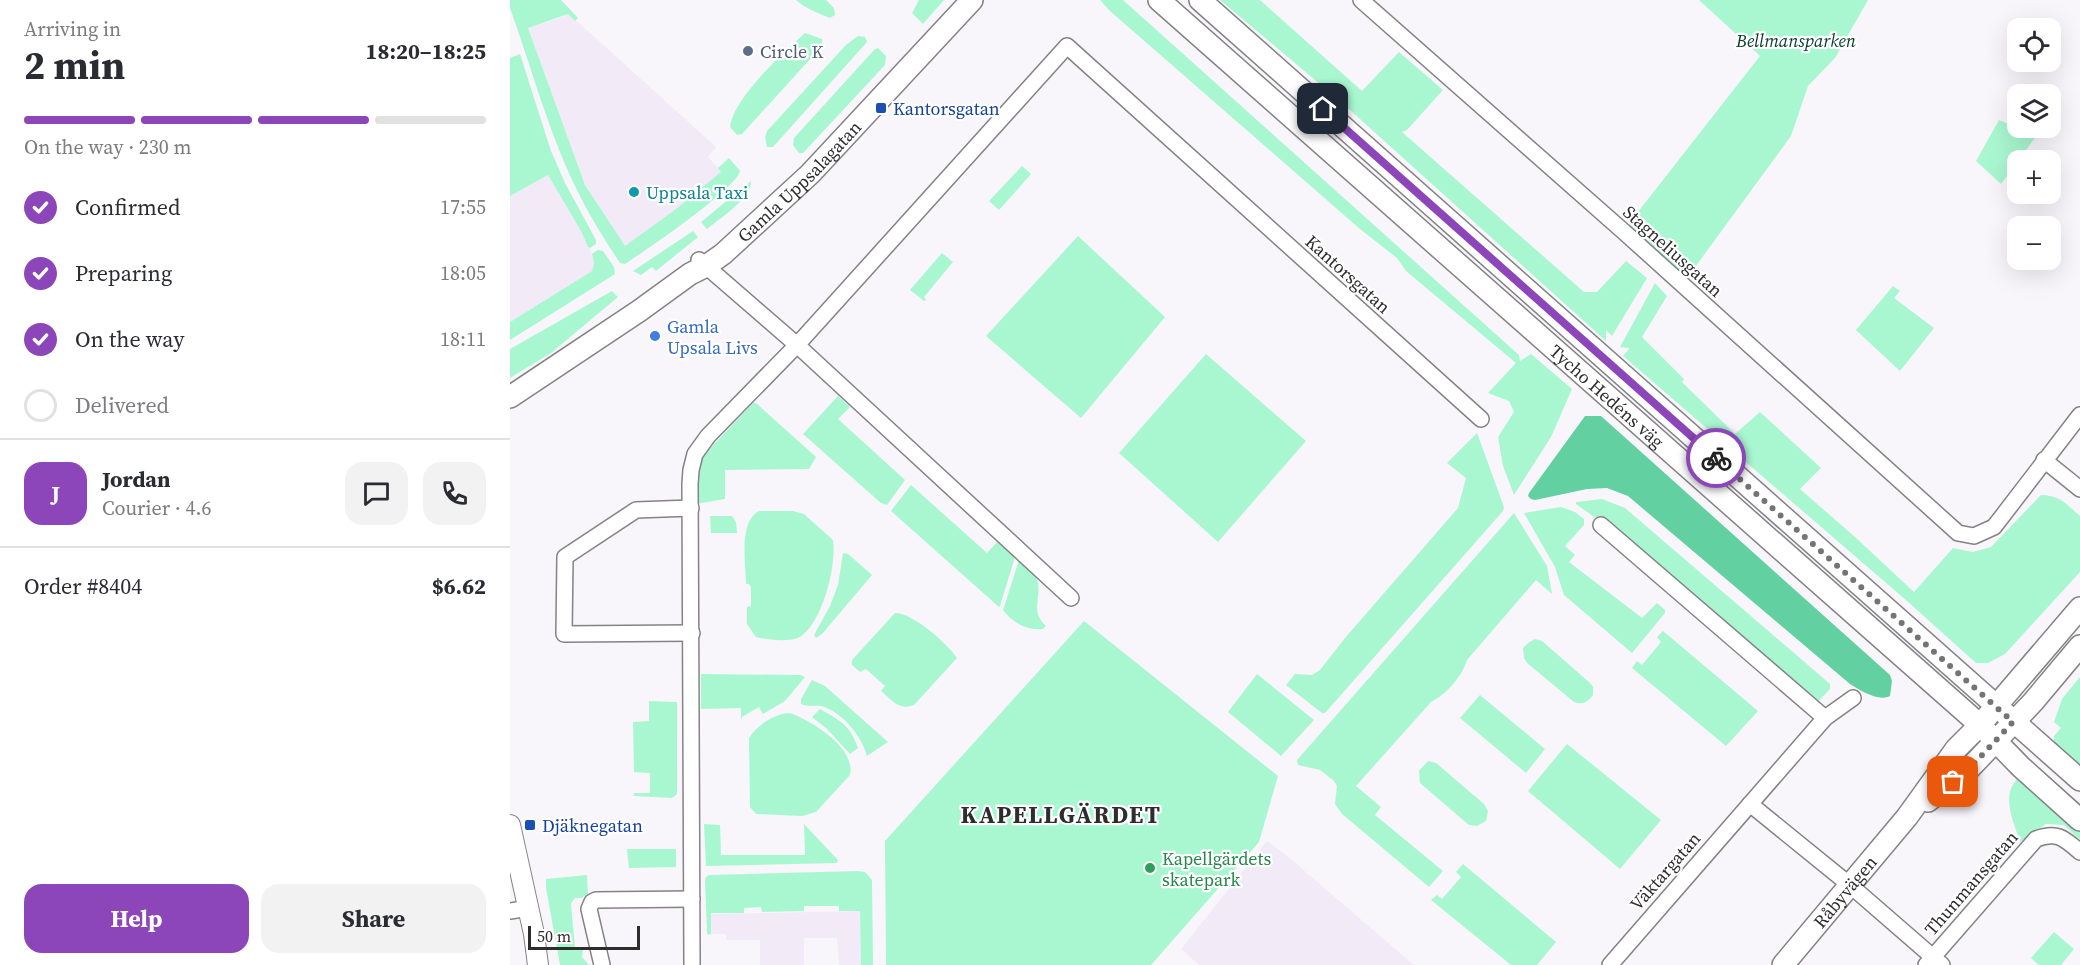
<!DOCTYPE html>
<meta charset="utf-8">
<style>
:root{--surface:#fff;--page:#f2f2f3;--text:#2b2b33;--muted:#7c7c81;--line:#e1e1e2;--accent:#8c46b9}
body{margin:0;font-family:"Source Serif 4",serif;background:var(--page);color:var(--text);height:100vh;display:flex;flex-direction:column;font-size:22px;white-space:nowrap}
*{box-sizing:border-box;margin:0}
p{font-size:20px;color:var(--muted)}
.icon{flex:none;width:33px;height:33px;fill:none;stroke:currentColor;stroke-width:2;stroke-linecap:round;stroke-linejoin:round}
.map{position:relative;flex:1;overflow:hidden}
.details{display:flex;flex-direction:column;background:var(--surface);width:510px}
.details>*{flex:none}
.tools{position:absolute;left:1497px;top:18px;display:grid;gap:12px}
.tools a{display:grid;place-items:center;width:54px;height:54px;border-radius:12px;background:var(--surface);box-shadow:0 6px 24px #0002;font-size:30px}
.scale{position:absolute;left:18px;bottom:15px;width:112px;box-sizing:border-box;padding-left:6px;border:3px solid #2e2d2e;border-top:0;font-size:16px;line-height:21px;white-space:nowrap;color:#2e2d2e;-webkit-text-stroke:4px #fff;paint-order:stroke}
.pin{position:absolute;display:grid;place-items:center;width:51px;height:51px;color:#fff;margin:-26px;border-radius:12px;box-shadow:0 3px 9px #0006}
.courier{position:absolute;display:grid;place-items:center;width:60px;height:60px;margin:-30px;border:4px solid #8c46b9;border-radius:50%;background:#fff;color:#222;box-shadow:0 2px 8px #0007}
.head em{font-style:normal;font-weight:700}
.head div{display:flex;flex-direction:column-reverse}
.head{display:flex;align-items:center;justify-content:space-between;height:102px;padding:0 24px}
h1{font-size:39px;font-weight:700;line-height:45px}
.bar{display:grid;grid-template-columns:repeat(4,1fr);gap:9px 6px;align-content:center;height:72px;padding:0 24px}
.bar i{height:8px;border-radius:4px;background:var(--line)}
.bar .on{background:var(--accent)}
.bar p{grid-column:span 4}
.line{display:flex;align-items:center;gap:15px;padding:0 24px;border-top:2px solid var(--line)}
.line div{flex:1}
.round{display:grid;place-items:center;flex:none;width:63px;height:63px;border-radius:18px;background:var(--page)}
ol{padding:0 24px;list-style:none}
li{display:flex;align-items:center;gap:18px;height:66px}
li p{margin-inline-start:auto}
li .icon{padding:6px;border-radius:50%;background:var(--accent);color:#fff;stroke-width:4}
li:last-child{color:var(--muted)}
li i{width:33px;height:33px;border:3px solid var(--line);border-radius:50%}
.cta{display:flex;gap:12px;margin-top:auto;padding:12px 24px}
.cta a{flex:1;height:69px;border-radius:18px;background:var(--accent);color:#fff;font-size:24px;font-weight:700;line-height:69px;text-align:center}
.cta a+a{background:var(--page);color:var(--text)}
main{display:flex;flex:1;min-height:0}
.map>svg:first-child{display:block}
.built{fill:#f2ebf7}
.green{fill:#a9f7d1}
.forest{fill:#62d0a1}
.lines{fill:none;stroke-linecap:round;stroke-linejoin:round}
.minor-casing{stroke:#858286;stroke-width:18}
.tertiary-casing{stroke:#858286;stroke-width:22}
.secondary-casing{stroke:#858286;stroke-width:24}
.minor{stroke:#fff;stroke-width:15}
.tertiary{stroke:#fff;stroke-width:20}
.secondary{stroke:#fff;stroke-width:21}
.done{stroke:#757375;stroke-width:6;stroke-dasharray:0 10.8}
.route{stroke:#8c46b9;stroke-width:8}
.service-dot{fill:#5c6f8a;stroke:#fff;stroke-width:2}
.transit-dot{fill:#1a4fb4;stroke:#fff;stroke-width:2}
.culture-dot{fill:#0f9aa8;stroke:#fff;stroke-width:2}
.shop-dot{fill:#3f7fe0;stroke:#fff;stroke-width:2}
.leisure-dot{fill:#2e9e5b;stroke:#fff;stroke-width:2}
.labels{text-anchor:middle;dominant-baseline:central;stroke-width:4.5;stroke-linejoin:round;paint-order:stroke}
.park-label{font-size:18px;font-style:italic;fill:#083a28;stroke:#fff}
.service-label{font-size:18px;fill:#4e5e75;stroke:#fff;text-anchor:start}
.transit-label{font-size:18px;fill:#164399;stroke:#fff;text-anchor:start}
.street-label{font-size:18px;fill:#2e2d2e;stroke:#fff}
.culture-label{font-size:18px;fill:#0d838f;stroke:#fff;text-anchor:start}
.shop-label{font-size:18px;fill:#366cbe;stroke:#fff;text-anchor:start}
.leisure-label{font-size:18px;fill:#27864d;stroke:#fff;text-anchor:start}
.district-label{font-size:24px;font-weight:bold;letter-spacing:1.5px;fill:#2e2d2e;stroke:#fff}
</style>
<main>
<section class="details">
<div class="head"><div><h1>2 min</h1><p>Arriving in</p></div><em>18:20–18:25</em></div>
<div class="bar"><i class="on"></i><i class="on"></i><i class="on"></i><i></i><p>On the way · 230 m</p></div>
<ol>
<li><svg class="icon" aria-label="check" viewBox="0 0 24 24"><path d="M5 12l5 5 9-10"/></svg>Confirmed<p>17:55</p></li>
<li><svg class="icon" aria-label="check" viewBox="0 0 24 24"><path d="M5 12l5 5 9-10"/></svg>Preparing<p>18:05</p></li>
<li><svg class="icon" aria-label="check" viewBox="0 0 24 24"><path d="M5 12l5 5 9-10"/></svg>On the way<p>18:11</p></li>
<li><i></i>Delivered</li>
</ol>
<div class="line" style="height:108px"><b class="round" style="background:var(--accent);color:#fff">J</b><div><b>Jordan</b><p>Courier · 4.6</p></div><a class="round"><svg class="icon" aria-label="chat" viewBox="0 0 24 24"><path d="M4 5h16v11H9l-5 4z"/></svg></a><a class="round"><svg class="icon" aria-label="phone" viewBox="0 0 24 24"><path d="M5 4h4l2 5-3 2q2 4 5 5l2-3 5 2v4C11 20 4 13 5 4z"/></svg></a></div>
<div class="line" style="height:78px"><div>Order #8404</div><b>$6.62</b></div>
<div class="cta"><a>Help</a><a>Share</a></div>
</section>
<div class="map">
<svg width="1570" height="965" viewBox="0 0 1570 965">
<rect width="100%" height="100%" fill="#f8f6fa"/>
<g class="built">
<path d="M 58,13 L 206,147 L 198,157 L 212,172 L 166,209 L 115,247 L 75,185 L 18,28 L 55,16 Z"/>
<path d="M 38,175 L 71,231 L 78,247 L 80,248 L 84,263 L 82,271 L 0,322 L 0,196 Z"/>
<path d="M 757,841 L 776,855 L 904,965 L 689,965 L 671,949 Z"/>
<path d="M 350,911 L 351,965 L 329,965 L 327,938 L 294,938 L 294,965 L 250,965 L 250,940 L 216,940 L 216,934 L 201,934 L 200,914 Z"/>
</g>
<g class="green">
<path d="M 0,0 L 51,0 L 68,18 L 65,21 L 58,14 L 18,28 L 75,185 L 115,246 L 166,209 L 211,172 L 208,168 L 219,158 L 230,171 C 226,189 135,251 115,264 L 110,263 C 95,240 80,217 68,192 C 39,134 22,69 0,8 Z"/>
<path d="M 286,0 L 316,0 L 324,8 L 325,15 L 320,18 C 308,13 296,9 286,0 Z"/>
<path d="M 409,0 L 434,0 L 413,24 L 402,13 Z"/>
<path d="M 590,0 L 613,0 L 1009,355 L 1010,361 L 1021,354 L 1062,389 L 1041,437 L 1004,495 L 993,466 L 988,437 L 1004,412 L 999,401 L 978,393 L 1006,363 L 896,271 L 887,258 L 850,229 L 600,11 Z"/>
<path d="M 710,0 L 750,0 L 852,91 L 889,52 L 933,90 L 897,130 L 892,132 L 1074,292 L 1087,292 L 1116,261 L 1137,278 L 1102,336 L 1096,330 L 1096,341 L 830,101 Z"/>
<path d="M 1189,0 L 1358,0 L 1325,58 L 1298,86 L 1281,136 L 1172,285 L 1113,231 L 1250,56 Z"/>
<path d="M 295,33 L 312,39 L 312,46 L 232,134 L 227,135 L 220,127 C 224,97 273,53 295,33 Z"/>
<path d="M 348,36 L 355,37 L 357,42 L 263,147 L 257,147 L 255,137 L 257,131 L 336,45 Z"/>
<path d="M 368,48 L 376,56 L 375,65 L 293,153 L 289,153 L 283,145 L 284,138 L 365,49 Z"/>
<path d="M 10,54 L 41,151 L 55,183 L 86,240 L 86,244 L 80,248 L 78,247 L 71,231 L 38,175 L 0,196 L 0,58 Z"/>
<path d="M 1489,120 L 1527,135 L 1491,184 L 1466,161 Z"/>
<path d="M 512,166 L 521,174 L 489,210 L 479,201 Z"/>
<path d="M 241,181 C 243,197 209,219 197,229 L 191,222 Z"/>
<path d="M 183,231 L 188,237 L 146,271 L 142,267 L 131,275 L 123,271 Z"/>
<path d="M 568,236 L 655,317 L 571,418 L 476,336 Z"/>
<path d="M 88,250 L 93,251 L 104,267 L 105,274 L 0,340 L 0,322 L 82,271 L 84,263 L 82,254 Z"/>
<path d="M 432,253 L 443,262 L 414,297 L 416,300 L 414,301 L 400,290 Z"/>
<path d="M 1145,283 L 1157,296 L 1132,337 L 1174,379 L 1172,382 L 1225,434 L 1250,412 L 1311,468 L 1290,489 L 1345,537 L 1404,592 L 1443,548 L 1463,552 L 1481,547 L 1531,495 C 1549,495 1558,505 1570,516 L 1570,572 L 1495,654 L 1478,663 L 1466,663 L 1397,601 L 1113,356 L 1120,348 L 1110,347 Z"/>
<path d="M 1383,286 L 1390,291 L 1384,298 L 1424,328 L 1390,371 L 1346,330 Z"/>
<path d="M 102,291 L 108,297 L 41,353 L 0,378 L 0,349 Z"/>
<path d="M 696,354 L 796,441 L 708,542 L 609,453 Z"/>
<path d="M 328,396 L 340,407 L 328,419 L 395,480 L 377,505 L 371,503 L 293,434 Z"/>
<path d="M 243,403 L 246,403 L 306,457 L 299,469 L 215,470 L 215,499 L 186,504 L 186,468 L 190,459 Z"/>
<path d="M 967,433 L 994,507 L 993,511 L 815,713 L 812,713 L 776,685 L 785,674 L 802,675 L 810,670 L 835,638 L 948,508 L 956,478 L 937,463 Z"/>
<path d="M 401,485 L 477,553 L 488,541 L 505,557 L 490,606 L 489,607 L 381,511 Z"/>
<path d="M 1092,499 L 1115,508 L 1320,684 L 1320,689 L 1307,703 L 1094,524 L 1066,504 L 1066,502 Z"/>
<path d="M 1051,507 L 1065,512 L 1074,519 L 1074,525 L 1055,546 L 1065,555 L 1059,562 L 1132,618 L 1147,603 L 1155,610 L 1155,613 L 1122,653 L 1054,595 L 1045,567 L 1014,513 Z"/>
<path d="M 249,511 L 283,511 L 294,514 L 323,540 C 327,565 312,626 288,638 C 277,642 257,640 246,637 L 237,624 L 237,607 L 241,606 L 241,587 L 239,584 L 236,584 C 236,565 228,522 249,511 Z"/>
<path d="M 1004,513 L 1037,566 L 1042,594 L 1026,580 L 957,660 C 953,675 936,695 921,702 L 846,786 L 871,807 L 865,815 L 933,871 L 919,887 L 832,814 L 825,804 L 827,786 L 824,781 L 810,770 L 788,765 L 787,760 Z"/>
<path d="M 200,516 L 222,516 L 226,522 L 227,533 L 201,533 Z"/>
<path d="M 333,553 L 338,554 L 362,575 L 312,634 L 306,638 L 304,635 L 320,606 L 328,585 Z"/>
<path d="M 509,560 C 516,566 526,574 528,583 C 531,601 520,610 536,626 L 533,629 C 517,631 503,623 493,610 Z"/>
<path d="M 385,613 C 403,613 437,643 447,658 L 404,705 C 389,711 382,700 371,691 L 375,686 L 356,669 L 350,672 L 342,665 L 342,660 Z"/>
<path d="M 574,621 L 768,776 L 749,842 L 641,965 L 376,965 L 375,841 Z"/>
<path d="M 1153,631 L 1248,711 L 1216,746 L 1122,668 L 1127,661 L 1132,665 L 1151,642 L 1147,637 Z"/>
<path d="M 1025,639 L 1032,641 L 1080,683 L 1083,687 L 1083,695 C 1078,702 1073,705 1064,702 L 1017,663 L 1014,658 L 1013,648 L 1018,643 Z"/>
<path d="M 191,674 L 291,675 L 295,677 L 275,701 L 253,714 L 249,707 L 232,717 L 231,721 L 231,708 L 191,709 Z"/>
<path d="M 747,674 L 804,720 L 771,756 L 718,712 Z"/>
<path d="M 1570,677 L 1570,766 L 1544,742 L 1544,736 L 1551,728 L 1544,722 L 1552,699 Z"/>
<path d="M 302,680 L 315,686 L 378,742 L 357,756 C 352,737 334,714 314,707 C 307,704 299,708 291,704 L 291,699 Z"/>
<path d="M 970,695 L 1035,749 L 1016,773 L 950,718 Z"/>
<path d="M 139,701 L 167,702 L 167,794 L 162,798 L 124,796 L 124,793 L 140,793 L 140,773 L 124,772 L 123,722 L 139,721 Z"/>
<path d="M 310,709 C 331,721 340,725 348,748 L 340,754 L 317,729 L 302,717 Z"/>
<path d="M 280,713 C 302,721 346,748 340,775 L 306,812 L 292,816 L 246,814 L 240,807 L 239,738 C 246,726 265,713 280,713 Z"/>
<path d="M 1057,744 L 1151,820 L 1110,869 L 1018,791 Z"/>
<path d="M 918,761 L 926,763 L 974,804 L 978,811 L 976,821 L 967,826 L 959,825 L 910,783 L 909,771 Z"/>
<path d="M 1509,777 L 1570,831 L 1570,840 L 1554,825 L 1536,824 L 1510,842 C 1503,820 1490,795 1509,777 Z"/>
<path d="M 194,824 L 210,825 L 211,855 L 295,855 L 294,824 L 328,860 L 327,863 L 196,866 Z"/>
<path d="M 117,849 L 166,849 L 166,867 L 119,868 Z"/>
<path d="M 953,864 L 1046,942 L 1027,965 L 1001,965 L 921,900 L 927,895 L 932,899 L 951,877 L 946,872 Z"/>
<path d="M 348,871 L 355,872 L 362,880 L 363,965 L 351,965 L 350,911 L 329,911 L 329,906 L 294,906 L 294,911 L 252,912 L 251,907 L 234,908 L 234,913 L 201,913 L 201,934 L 198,935 L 197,933 L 195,880 L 196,877 L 199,875 Z"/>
<path d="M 77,875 L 78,894 L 71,898 L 65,898 L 61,903 L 65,949 L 73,950 L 72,957 L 79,965 L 50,965 L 36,888 L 36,879 Z"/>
<path d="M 1544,932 L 1564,949 L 1551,965 L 1529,965 L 1521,958 Z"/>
</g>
<path class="forest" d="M 1075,416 L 1091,416 L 1380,675 L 1382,681 L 1380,696 C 1368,702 1350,690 1340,684 L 1118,496 L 1097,488 L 1077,489 L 1025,500 L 1021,499 L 1018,496 L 1019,493 Z"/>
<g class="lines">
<g class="minor-casing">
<g id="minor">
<path d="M 851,0 L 1113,231 L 1448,533 L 1464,536 L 1484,527 L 1570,415"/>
<path d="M 189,260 L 287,345 L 561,598"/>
<path d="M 1534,460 L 1570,489"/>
<path d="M 181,508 L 126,510 L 55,557 L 54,634 L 182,633"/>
<path d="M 1091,525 L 1315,718"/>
<path d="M 1240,804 L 1341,886 L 1432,965"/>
<path d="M 0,911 L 19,908"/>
<path d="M 92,965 L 79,909 L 82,902 L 86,900 L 182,899"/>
<path d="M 182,965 L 180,484 L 181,470 L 185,454 L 198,436 L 287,345 L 557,46 L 971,419"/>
<path d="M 1100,965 L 1315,718 L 1343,698"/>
<path d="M 1416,965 L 1526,839 C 1547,831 1554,838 1570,852"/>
</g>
</g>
<g class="tertiary-casing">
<path id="tertiary" d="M 0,825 L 24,934 L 28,965"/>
</g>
<g class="secondary-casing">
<g id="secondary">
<path id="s1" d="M 649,0 L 1470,725 L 1511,767 L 1570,820"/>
<path d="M 690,0 L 1570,780"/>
<path id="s2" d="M 0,397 L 129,311 L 180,274 L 196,266 L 213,254 L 300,174 L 462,0"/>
<path d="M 1418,801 L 1458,770 L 1523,702 L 1570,646"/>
<path id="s3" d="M 1273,965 L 1397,817 L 1446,749 L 1470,725 L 1570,608"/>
</g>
</g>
<use href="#minor" class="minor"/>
<use href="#tertiary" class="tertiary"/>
<use href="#secondary" class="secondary"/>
</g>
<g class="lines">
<path class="done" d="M 1206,458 L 1503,722 L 1458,770 L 1443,782"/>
<path class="route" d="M 813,109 L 1206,458"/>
</g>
<circle class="service-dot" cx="238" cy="51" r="6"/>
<g class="transit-dot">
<rect x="365" y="102" width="12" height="12" rx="3"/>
<rect x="14" y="819" width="12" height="12" rx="3"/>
</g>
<circle class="culture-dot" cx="124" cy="192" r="6"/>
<circle class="shop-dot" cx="145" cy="336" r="6"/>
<circle class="leisure-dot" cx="640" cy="868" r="6"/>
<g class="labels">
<g class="park-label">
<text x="1286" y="40">Bellmansparken</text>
</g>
<g class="service-label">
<text x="250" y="51">Circle K</text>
</g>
<g class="transit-label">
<text x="383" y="108">Kantorsgatan</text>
<text x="32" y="825">Djäknegatan</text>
</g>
<g class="street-label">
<text stroke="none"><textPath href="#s2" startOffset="362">Gamla Uppsalagatan</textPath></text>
<text transform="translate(1163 251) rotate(42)">Stagneliusgatan</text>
<text transform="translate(838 274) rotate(42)">Kantorsgatan</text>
<text stroke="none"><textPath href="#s1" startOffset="598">Tycho Hedéns väg</textPath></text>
<text transform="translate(1155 871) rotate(-49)">Väktargatan</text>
<text transform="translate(1461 883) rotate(-49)">Thunmansgatan</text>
<text stroke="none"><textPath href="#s3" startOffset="96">Råbyvägen</textPath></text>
</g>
<g class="culture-label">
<text x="136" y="192">Uppsala Taxi</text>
</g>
<g class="shop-label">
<text x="157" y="326">Gamla<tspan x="157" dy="21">Upsala Livs</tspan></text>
</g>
<g class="leisure-label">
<text x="652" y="858">Kapellgärdets<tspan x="652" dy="21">skatepark</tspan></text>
</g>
<g class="district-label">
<text x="551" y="814">KAPELLGÄRDET</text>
</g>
</g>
</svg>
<div class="tools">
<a><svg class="icon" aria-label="locate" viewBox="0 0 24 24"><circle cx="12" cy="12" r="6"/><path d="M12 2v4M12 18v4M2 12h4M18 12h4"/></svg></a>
<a><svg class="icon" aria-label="layers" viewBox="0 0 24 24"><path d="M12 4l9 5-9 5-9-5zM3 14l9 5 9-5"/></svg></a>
<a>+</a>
<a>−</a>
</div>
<div class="scale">50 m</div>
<div class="pin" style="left:1443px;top:782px;background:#ea580c"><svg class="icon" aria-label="bag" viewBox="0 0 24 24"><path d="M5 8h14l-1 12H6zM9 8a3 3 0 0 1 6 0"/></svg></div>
<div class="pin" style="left:813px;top:109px;background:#1f2937"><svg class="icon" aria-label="home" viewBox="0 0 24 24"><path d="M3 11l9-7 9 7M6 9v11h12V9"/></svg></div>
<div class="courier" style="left:1206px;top:458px"><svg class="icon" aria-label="bike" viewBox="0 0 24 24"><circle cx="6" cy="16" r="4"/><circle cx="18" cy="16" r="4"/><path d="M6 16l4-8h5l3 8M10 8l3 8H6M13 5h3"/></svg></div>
</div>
</main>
